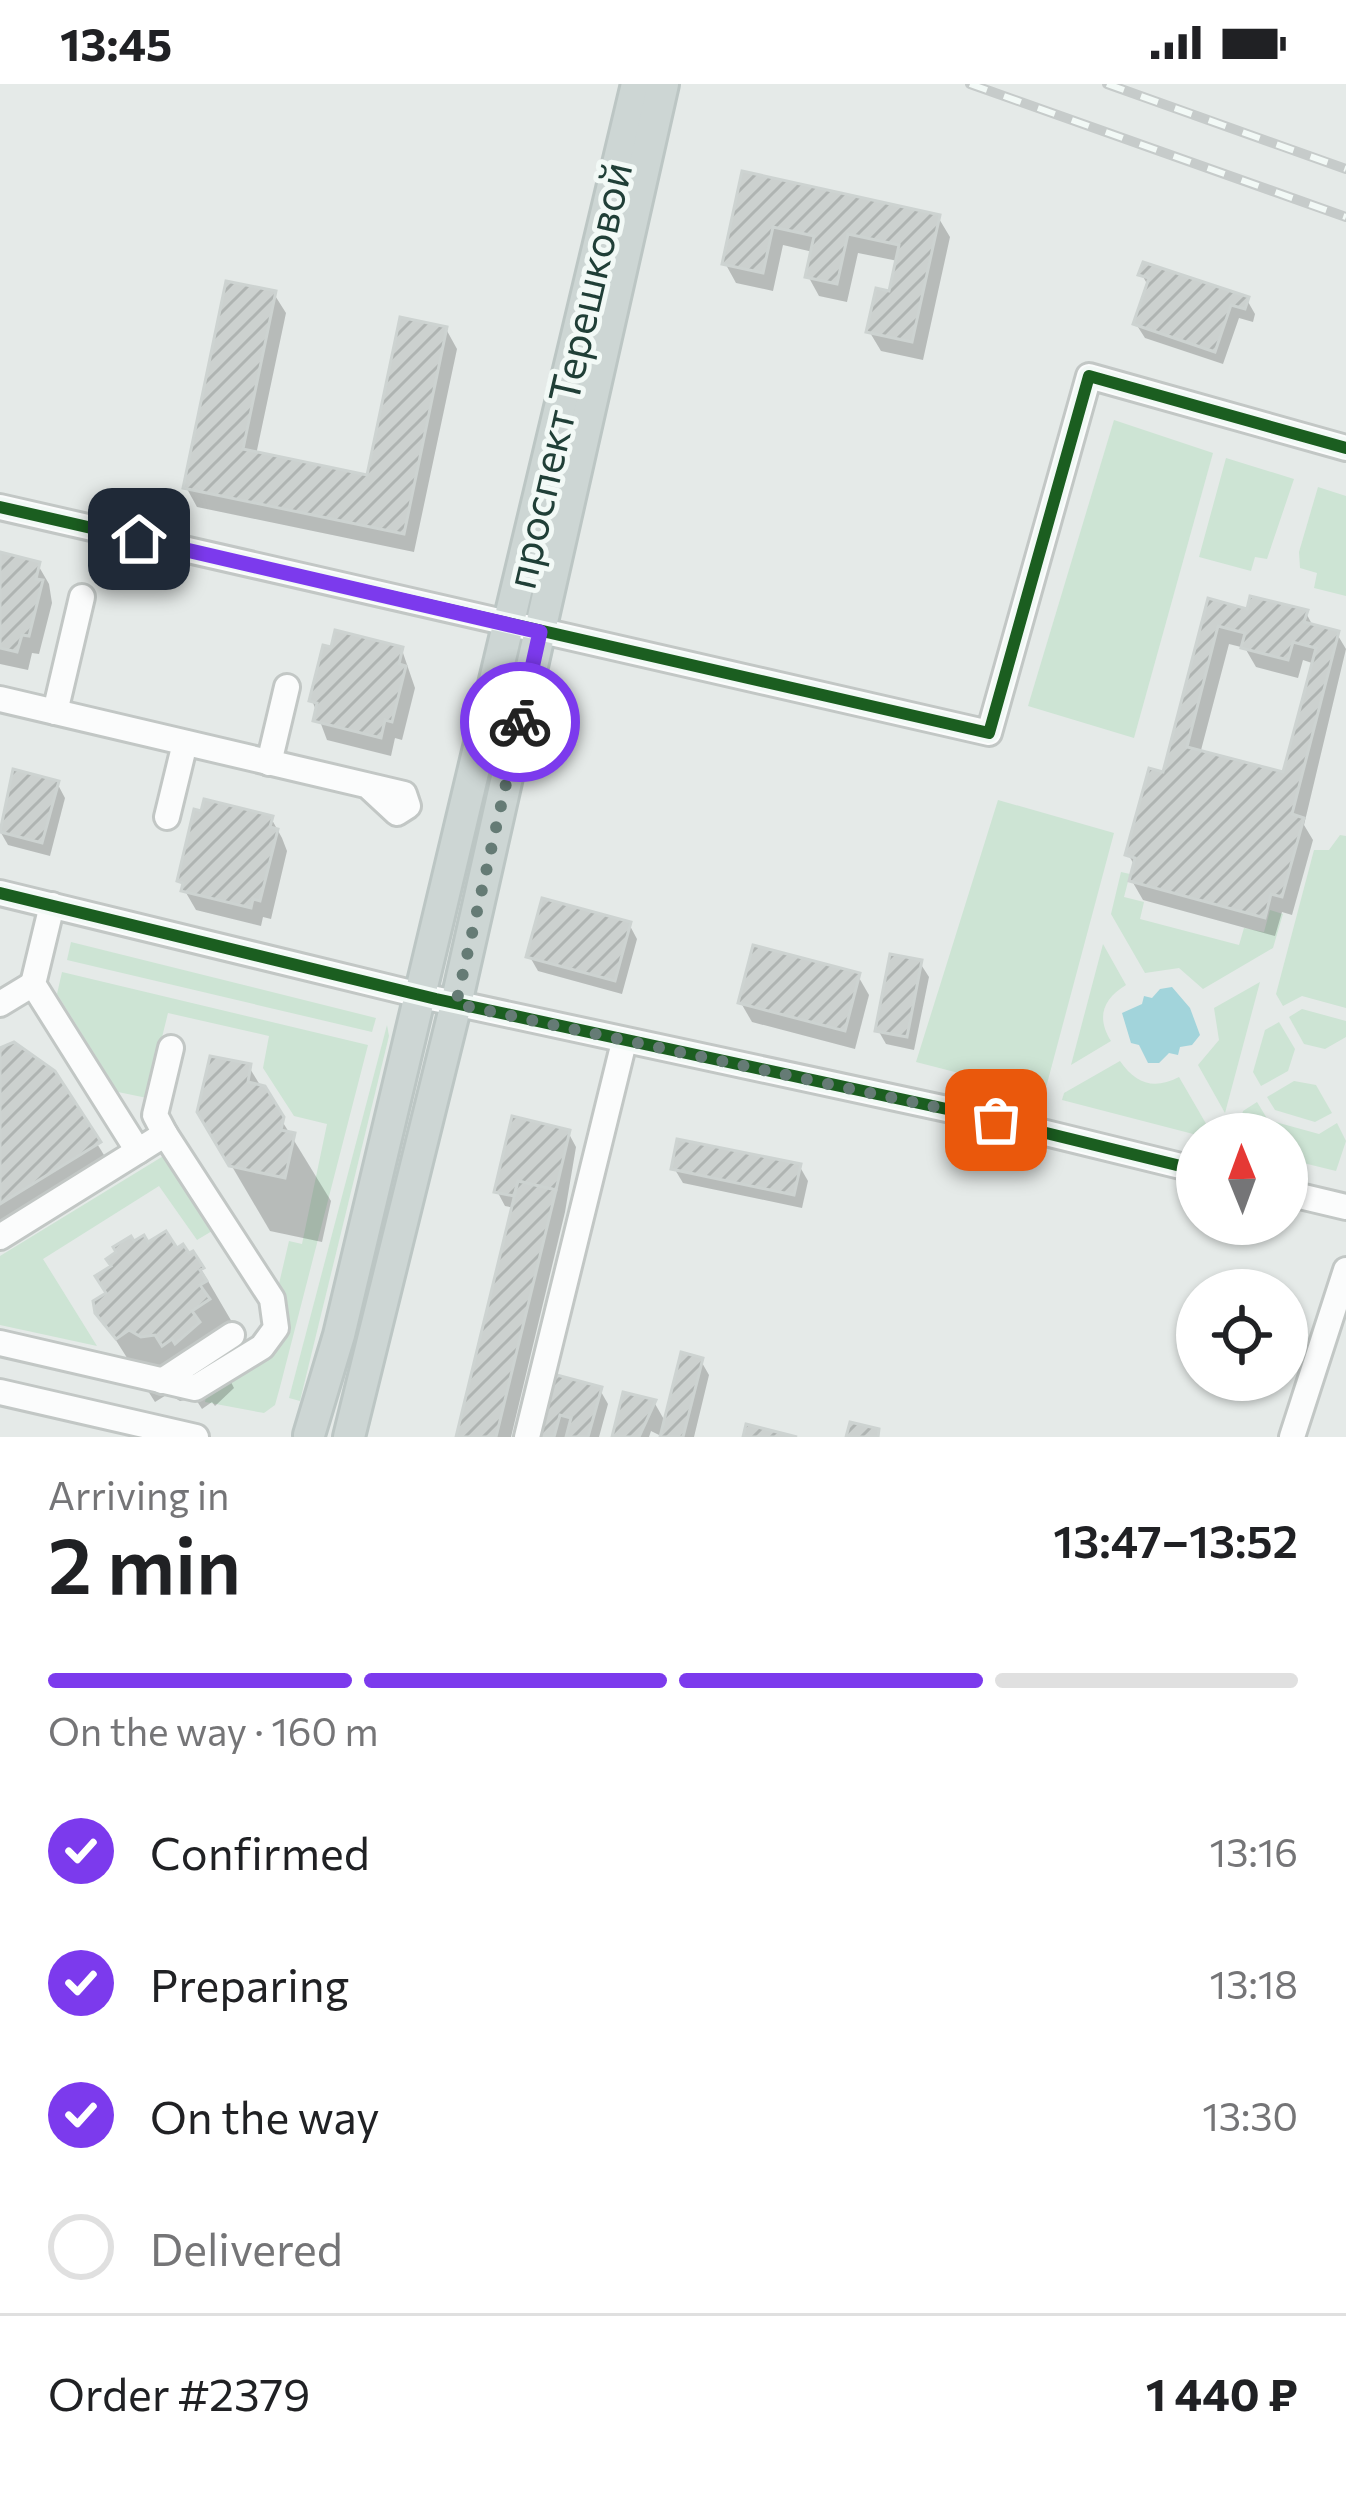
<!DOCTYPE html>
<meta charset="utf-8">
<style>
:root{--surface:#fff;--page:#f2f2f2;--text:#202124;--muted:#757577;--line:#e0e0e0;--accent:#7c3aed}
body{margin:0;font-family:Commissioner,sans-serif;background:var(--page);color:var(--text);height:100vh;display:flex;flex-direction:column;font-size:45px;white-space:nowrap}
*{box-sizing:border-box;margin:0}
p{font-size:39px;color:var(--muted)}
.icon{flex:none;width:66px;height:66px;fill:none;stroke:currentColor;stroke-width:2;stroke-linecap:round;stroke-linejoin:round}
.map{position:relative;height:1353px;overflow:hidden}
.sheet{display:flex;flex-direction:column;background:var(--surface);flex:1}
.sheet>*{flex:none}
.needle{width:78px;rotate:359deg}
.tools{position:absolute;left:1176px;top:1029px;display:grid;gap:24px}
.tools a{display:grid;place-items:center;width:132px;height:132px;border-radius:50%;background:var(--surface);box-shadow:0 3px 9px #0004;font-size:60px}
.pin{position:absolute;display:grid;place-items:center;width:102px;height:102px;color:#fff;margin:-51px;border-radius:24px;box-shadow:0 6px 18px #0006}
.courier{position:absolute;display:grid;place-items:center;width:120px;height:120px;margin:-60px;border:9px solid #7c3aed;border-radius:50%;background:#fff;color:#222;box-shadow:0 3px 15px #0007}
.head em{font-style:normal;font-weight:600}
.head div{display:flex;flex-direction:column-reverse}
.head{display:flex;align-items:center;justify-content:space-between;height:204px;padding:0 48px}
h1{font-size:78px;font-weight:600;line-height:90px}
.bar{display:grid;grid-template-columns:repeat(4,1fr);gap:18px 12px;align-content:center;height:144px;padding:0 48px}
.bar i{height:15px;border-radius:9px;background:var(--line)}
.bar .current{background:var(--accent)}
.bar p{grid-column:span 4}
.line{display:flex;align-items:center;gap:30px;padding:0 48px;border-top:3px solid var(--line)}
.line div{flex:1}
ol{padding:0 48px;list-style:none}
li{display:flex;align-items:center;gap:36px;height:132px}
li p{margin-inline-start:auto}
li .icon{padding:12px;border-radius:50%;background:var(--accent);color:#fff;stroke-width:4}
li:last-child{color:var(--muted)}
li i{width:66px;height:66px;border:6px solid var(--line);border-radius:50%}
.status{display:flex;justify-content:space-between;align-items:center;height:84px;padding:0 60px;background:var(--surface);direction:ltr}
.status svg{height:33px;fill:currentColor}
.map>svg:first-child{display:block}
.grass{fill:#cde4d4}
.water{fill:#a2d4db}
.shadow{fill:#0003;fill-rule:evenodd}
.building{fill:url(#building-hatch);stroke:#cdd3d1;stroke-width:3;fill-rule:evenodd}
.lines{fill:none;stroke-linecap:round;stroke-linejoin:round}
.minor-casing{stroke:#c2c7c5;stroke-width:30}
.major-casing{stroke:#bcc6c4;stroke-width:36}
.minor{stroke:#fbfcfc;stroke-width:24}
.major{stroke:#cdd6d4;stroke-width:30}
.rail-casing{stroke:#c6cbca;stroke-width:10}
.rail{stroke:#f2f9f6;stroke-width:6;stroke-dasharray:18;stroke-linecap:butt}
.cycleway-casing{stroke:#f2f9f6;stroke-width:20}
.cycleway{stroke:#1b5e20;stroke-width:12}
.done{stroke:#657b75;stroke-width:12;stroke-dasharray:0 21.6}
.route{stroke:#7c3aed;stroke-width:15}
.labels{text-anchor:middle;dominant-baseline:central;stroke-width:10;stroke-linejoin:round;paint-order:stroke}
.street-label{font-size:42px;fill:#203f37;stroke:#f2f9f6}
</style>
<div class="status"><b>13:45</b><svg viewBox="0 0 49 12"><path d="M0 12V9h3v3zM5 12V6h3v6zM10 12V3h3v9zM15 12V0h3v12zM26 1h20v11H26zM47 4h2v5h-2z"/></svg></div>
<div class="map">
<svg width="1346" height="1353" viewBox="0 0 1346 1353">
<defs>
<pattern id="building-hatch" width="6" height="6" patternUnits="userSpaceOnUse" patternTransform="scale(3)"><rect width="6" height="6" fill="#ccd1cf"/><path d="M-1 1l2-2M0 6l6-6M5 7l2-2" fill="none" stroke="#afb4b2"/></pattern>
</defs>
<rect width="100%" height="100%" fill="#e5eae8"/>
<g class="grass">
<path d="M 1114,336 L 1213,369 L 1134,654 L 1028,622 Z"/>
<path d="M 1226,374 L 1294,395 L 1267,475 L 1255,473 L 1251,487 L 1199,473 Z"/>
<path d="M 1318,403 L 1346,412 L 1346,512 L 1314,504 L 1317,489 L 1300,484 L 1299,468 Z"/>
<path d="M 998,716 L 1114,749 L 1044,1011 L 916,978 Z"/>
<path d="M 1340,751 L 1346,752 L 1346,924 L 1302,912 L 1283,922 L 1276,910 L 1314,766 L 1329,766 Z"/>
<path d="M 1121,788 L 1130,790 L 1124,813 L 1144,818 L 1140,835 L 1239,861 L 1244,844 L 1264,848 L 1270,826 L 1283,830 L 1273,864 L 1203,905 L 1179,884 L 1145,889 L 1111,830 Z"/>
<path d="M 71,858 L 376,934 L 372,948 L 67,876 Z"/>
<path d="M 1103,860 L 1126,901 C 1103,915 1096,933 1111,957 L 1071,981 Z"/>
<path d="M 62,888 L 368,961 L 280,1303 L 275,1321 L 264,1329 L 205,1318 L 207,1309 L 279,1261 L 289,1235 L 278,1204 L 289,1157 L 302,1160 L 327,1040 L 294,1032 L 263,984 L 269,952 L 168,929 L 147,1014 L 118,1008 L 57,910 Z"/>
<path d="M 1260,898 L 1225,1029 L 1198,981 L 1219,956 L 1214,924 Z"/>
<path d="M 1302,925 L 1346,937 L 1346,953 L 1325,965 L 1304,960 L 1289,933 Z"/>
<path d="M 1279,938 L 1295,965 L 1288,987 L 1261,1002 L 1253,988 L 1265,946 Z"/>
<path d="M 387,941 L 389,952 L 300,1317 L 289,1314 Z"/>
<path d="M 1120,977 C 1136,1000 1154,1006 1179,993 L 1212,1050 L 1197,1051 L 1062,1016 L 1064,1009 Z"/>
<path d="M 1294,997 L 1316,1001 L 1332,1029 L 1315,1038 L 1275,1026 L 1267,1013 Z"/>
<path d="M 1257,1018 L 1268,1036 L 1319,1050 L 1337,1039 L 1346,1057 L 1336,1087 L 1287,1075 L 1287,1050 L 1237,1050 L 1243,1027 Z"/>
<path d="M 165,1071 L 212,1147 L 197,1156 L 159,1102 L 43,1175 L 97,1262 L 0,1241 L 0,1172 Z"/>
</g>
<path class="water" d="M 1172,903 L 1190,924 L 1200,951 L 1192,961 L 1180,963 L 1178,971 L 1169,969 L 1159,979 L 1148,979 L 1139,961 L 1131,959 L 1122,929 L 1142,920 L 1144,912 L 1152,914 L 1160,905 Z"/>
<g class="shadow">
<path d="M 745,91 L 938,133 L 950,153 L 923,276 L 881,267 L 869,247 L 891,210 L 898,177 L 858,169 L 847,218 L 819,212 L 808,192 L 813,168 L 783,161 L 773,207 L 736,199 L 725,179 Z"/>
<path d="M 1142,191 L 1247,216 L 1255,230 L 1253,238 L 1239,234 L 1223,280 L 1145,254 L 1136,240 L 1149,203 Z"/>
<path d="M 274,210 L 286,229 L 256,371 L 369,395 L 446,245 L 457,265 L 414,468 L 197,423 L 186,403 Z"/>
<path d="M 0,471 L 38,481 L 49,500 L 52,519 L 39,570 L 32,569 L 28,586 L 0,580 Z"/>
<path d="M 1210,518 L 1249,528 L 1306,529 L 1314,544 L 1337,550 L 1346,565 L 1304,741 L 1313,756 L 1292,831 L 1282,828 L 1275,852 L 1143,816 L 1132,797 L 1136,784 L 1128,770 L 1165,692 ZM 1229,560 L 1245,564 L 1256,583 L 1298,594 L 1303,576 L 1315,580 L 1285,692 L 1200,670 Z"/>
<path d="M 402,566 L 415,604 L 402,656 L 395,654 L 391,672 L 327,656 L 312,616 Z"/>
<path d="M 15,688 L 57,699 L 65,714 L 50,772 L 8,761 L 0,747 Z"/>
<path d="M 203,730 L 271,734 L 282,754 L 287,767 L 271,835 L 263,833 L 261,842 L 196,826 L 185,807 L 180,797 Z"/>
<path d="M 629,840 L 637,855 L 622,910 L 538,887 L 530,873 Z"/>
<path d="M 920,879 L 929,893 L 914,966 L 886,960 L 878,946 Z"/>
<path d="M 858,892 L 869,911 L 855,965 L 752,938 L 741,919 Z"/>
<path d="M 0,965 L 53,989 L 109,1079 L 0,1146 Z"/>
<path d="M 249,983 L 331,1117 L 322,1158 L 270,1147 L 200,1028 Z"/>
<path d="M 568,1048 L 576,1063 L 565,1128 L 511,1353 L 459,1353 L 514,1124 L 505,1122 L 497,1107 Z"/>
<path d="M 800,1083 L 808,1097 L 802,1124 L 683,1099 L 674,1084 Z"/>
<path d="M 148,1162 L 176,1168 L 201,1185 L 239,1250 L 241,1263 L 228,1292 L 234,1304 L 215,1322 L 212,1318 L 202,1325 L 195,1314 L 180,1317 L 168,1310 L 155,1318 L 98,1228 Z"/>
<path d="M 701,1277 L 709,1291 L 694,1353 L 663,1353 L 651,1347 L 649,1353 L 615,1353 L 654,1318 L 666,1339 Z"/>
<path d="M 555,1293 L 600,1306 L 608,1320 L 599,1353 L 539,1353 Z"/>
</g>
<g class="building">
<path d="M 742,87 L 940,131 L 912,258 L 866,248 L 876,204 L 889,207 L 899,161 L 848,150 L 837,200 L 805,193 L 814,152 L 773,143 L 763,189 L 722,180 Z"/>
<path d="M 1143,178 L 1249,213 L 1245,225 L 1231,221 L 1215,268 L 1133,240 L 1149,194 L 1138,191 Z"/>
<path d="M 226,197 L 276,207 L 243,365 L 367,391 L 400,233 L 447,243 L 404,450 L 183,404 Z"/>
<path d="M 0,468 L 40,478 L 36,495 L 43,496 L 29,552 L 22,551 L 17,568 L 0,564 Z"/>
<path d="M 1250,512 L 1308,526 L 1304,538 L 1339,547 L 1292,730 L 1304,734 L 1282,813 L 1271,810 L 1265,834 L 1129,797 L 1135,774 L 1125,771 L 1149,684 L 1163,688 L 1208,514 L 1247,525 ZM 1218,542 L 1245,549 L 1241,564 L 1288,576 L 1293,558 L 1316,564 L 1283,688 L 1187,663 Z"/>
<path d="M 335,546 L 403,563 L 399,580 L 406,582 L 392,638 L 385,636 L 381,654 L 313,637 L 317,619 L 309,617 L 323,561 L 331,563 Z"/>
<path d="M 13,685 L 59,697 L 42,759 L 0,748 Z"/>
<path d="M 204,715 L 273,732 L 270,743 L 278,745 L 260,817 L 253,815 L 251,824 L 181,807 L 183,799 L 177,797 L 194,725 L 201,727 Z"/>
<path d="M 542,814 L 631,838 L 615,897 L 526,873 Z"/>
<path d="M 753,861 L 860,889 L 845,947 L 738,919 Z"/>
<path d="M 890,870 L 922,876 L 907,953 L 875,947 Z"/>
<path d="M 14,958 L 55,987 L 101,1058 L 0,1120 L 0,964 Z"/>
<path d="M 210,972 L 251,980 L 248,998 L 265,1002 L 284,1033 L 281,1046 L 295,1049 L 285,1094 L 229,1082 L 197,1028 Z"/>
<path d="M 512,1032 L 570,1046 L 556,1106 L 518,1097 L 514,1112 L 494,1108 Z"/>
<path d="M 677,1055 L 801,1080 L 794,1111 L 671,1085 Z"/>
<path d="M 518,1097 L 556,1106 L 496,1353 L 456,1353 Z"/>
<path d="M 166,1147 L 177,1164 L 183,1160 L 189,1169 L 193,1167 L 204,1184 L 200,1186 L 207,1197 L 200,1201 L 210,1215 L 192,1227 L 200,1238 L 175,1260 L 172,1255 L 162,1262 L 155,1251 L 141,1253 L 129,1246 L 116,1255 L 95,1229 L 93,1217 L 106,1209 L 95,1192 L 111,1182 L 106,1175 L 116,1168 L 113,1163 L 131,1152 L 134,1157 L 144,1151 L 148,1158 Z"/>
<path d="M 681,1268 L 703,1274 L 683,1353 L 660,1353 Z"/>
<path d="M 553,1290 L 602,1303 L 588,1353 L 566,1353 L 571,1334 L 560,1331 L 554,1353 L 536,1353 Z"/>
<path d="M 623,1308 L 656,1316 L 639,1353 L 612,1353 Z"/>
<path d="M 850,1338 L 879,1345 L 878,1353 L 846,1353 Z"/>
<path d="M 746,1340 L 797,1353 L 743,1353 Z"/>
</g>
<g class="lines">
<g class="minor-casing">
<g id="minor">
<path d="M 0,423 L 989,649 L 1089,292 L 1346,364"/>
<path d="M 0,615 L 404,710 L 408,722 L 397,729 L 369,703"/>
<path d="M 55,628 L 82,513"/>
<path d="M 269,679 L 287,603"/>
<path d="M 167,733 L 185,659"/>
<path d="M 0,809 L 436,915 L 956,1027 L 1197,1086"/>
<path d="M 0,920 L 33,900"/>
<path d="M 165,1050 L 155,1031 L 171,964"/>
<path d="M 1287,1109 L 1346,1123"/>
<path d="M 0,1153 L 138,1067"/>
<path d="M 0,1259 L 195,1304 L 262,1263 L 276,1244 L 272,1215 L 165,1050 L 138,1067 L 33,900 L 52,821"/>
<path d="M 162,1297 L 232,1251"/>
<path d="M 0,1308 L 196,1353"/>
<path d="M 527,1353 L 624,958"/>
<path d="M 1292,1353 L 1346,1186"/>
</g>
</g>
<g class="major-casing">
<g id="major">
<path d="M 309,1351 L 339,1251 L 637,0"/>
<path d="M 349,1353 L 456,920 L 663,0"/>
</g>
</g>
<use href="#minor" class="minor"/>
<use href="#major" class="major"/>
<g class="rail-casing">
<g id="rail">
<path d="M 970,0 L 1346,133"/>
<path d="M 1107,0 L 1346,85"/>
</g>
</g>
<use href="#rail" class="rail"/>
<g class="cycleway-casing">
<g id="cycleway">
<path d="M 0,423 L 989,649 L 1089,292 L 1346,364"/>
<path d="M 0,809 L 436,915 L 956,1027 L 1197,1086"/>
</g>
</g>
<use href="#cycleway" class="cycleway"/>
</g>
<g class="lines">
<path class="done" d="M 520,638 L 456,920 L 996,1036"/>
<path class="route" d="M 139,455 L 540,548 L 520,638"/>
</g>
<g class="labels">
<g class="street-label">
<text transform="translate(567 291) rotate(-77)">проспект Терешковой</text>
</g>
</g>
</svg>
<div class="tools">
<a><svg class="needle" viewBox="-14 -14 28 28"><path d="M0-13l5 13h-10z" fill="#e53935"/><path d="M0 13l5-13h-10z" fill="#757577"/></svg></a>
<a><svg class="icon" aria-label="locate" viewBox="0 0 24 24"><circle cx="12" cy="12" r="6"/><path d="M12 2v4M12 18v4M2 12h4M18 12h4"/></svg></a>
</div>
<div class="pin" style="left:996px;top:1036px;background:#ea580c"><svg class="icon" aria-label="bag" viewBox="0 0 24 24"><path d="M5 8h14l-1 12H6zM9 8a3 3 0 0 1 6 0"/></svg></div>
<div class="pin" style="left:139px;top:455px;background:#1f2937"><svg class="icon" aria-label="home" viewBox="0 0 24 24"><path d="M3 11l9-7 9 7M6 9v11h12V9"/></svg></div>
<div class="courier" style="left:520px;top:638px"><svg class="icon" aria-label="bike" viewBox="0 0 24 24"><circle cx="6" cy="16" r="4"/><circle cx="18" cy="16" r="4"/><path d="M6 16l4-8h5l3 8M10 8l3 8H6M13 5h3"/></svg></div>
</div>
<section class="sheet">
<div class="head"><div><h1>2 min</h1><p>Arriving in</p></div><em>13:47–13:52</em></div>
<div class="bar"><i class="current"></i><i class="current"></i><i class="current"></i><i></i><p>On the way · 160 m</p></div>
<ol>
<li><svg class="icon" aria-label="check" viewBox="0 0 24 24"><path d="M5 12l5 5 9-10"/></svg>Confirmed<p>13:16</p></li>
<li><svg class="icon" aria-label="check" viewBox="0 0 24 24"><path d="M5 12l5 5 9-10"/></svg>Preparing<p>13:18</p></li>
<li><svg class="icon" aria-label="check" viewBox="0 0 24 24"><path d="M5 12l5 5 9-10"/></svg>On the way<p>13:30</p></li>
<li><i></i>Delivered</li>
</ol>
<div class="line" style="height:156px"><div>Order #2379</div><b>1 440 ₽</b></div>
</section>
